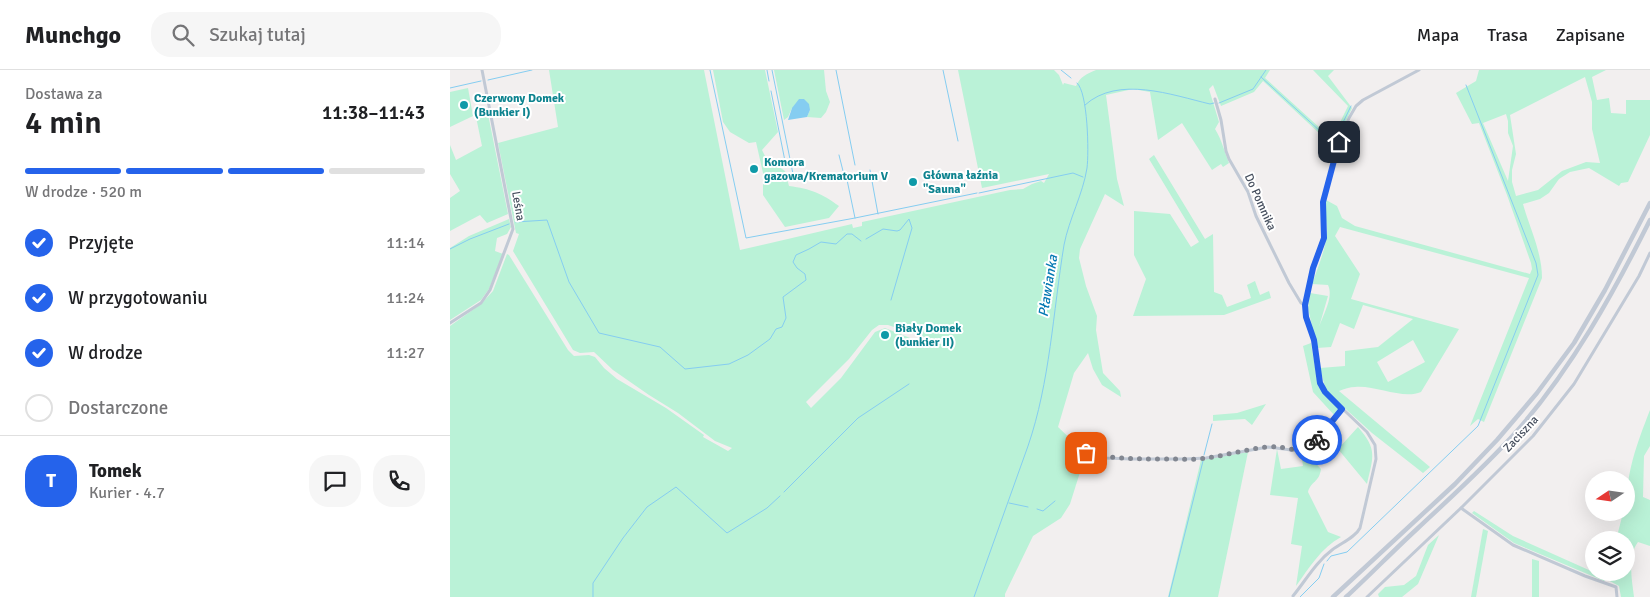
<!DOCTYPE html>
<html lang="pl">
<meta charset="utf-8">
<style>
:root{--surface:#fff;--page:#f6f6f6;--text:#202124;--muted:#757577;--line:#e0e0e0;--accent:#2563eb}
body{margin:0;font-family:Signika,sans-serif;background:var(--page);color:var(--text);height:100vh;display:flex;flex-direction:column;font-size:19px;white-space:nowrap}
*{box-sizing:border-box;margin:0}
p{font-size:16px;color:var(--muted)}
.icon{flex:none;width:28px;height:28px;fill:none;stroke:currentColor;stroke-width:2;stroke-linecap:round;stroke-linejoin:round}
.map{position:relative;flex:1;overflow:hidden}
.details{display:flex;flex-direction:column;background:var(--surface);width:450px}
.details>*{flex:none}
.needle{width:32px;rotate:257deg}
.buttons{position:absolute;left:1135px;top:401px;display:grid;gap:10px}
.buttons a{display:grid;place-items:center;width:50px;height:50px;border-radius:50%;background:var(--surface);box-shadow:0 5px 20px #0002;font-size:25px}
.pin{position:absolute;display:grid;place-items:center;width:42px;height:42px;color:#fff;margin:-21px;border-radius:10px;box-shadow:0 2px 8px #0006}
.courier{position:absolute;display:grid;place-items:center;width:50px;height:50px;margin:-25px;border:4px solid #2563eb;border-radius:50%;background:#fff;color:#222;box-shadow:0 1px 6px #0007}
.overview em{font-style:normal;font-weight:600}
.overview div{display:flex;flex-direction:column-reverse}
.overview{display:flex;align-items:center;justify-content:space-between;height:85px;padding:0 25px}
h1{font-size:32px;font-weight:600;line-height:38px}
.bar{display:grid;grid-template-columns:repeat(4,1fr);gap:8px 5px;align-content:center;height:60px;padding:0 25px}
.bar i{height:6px;border-radius:4px;background:var(--line)}
.bar .current{background:var(--accent)}
.bar p{grid-column:span 4}
.line{display:flex;align-items:center;gap:12px;padding:0 25px;border-top:1px solid var(--line)}
.line div{flex:1}
.round{display:grid;place-items:center;flex:none;width:52px;height:52px;border-radius:20px;background:var(--page)}
ol{padding:0 25px;list-style:none}
li{display:flex;align-items:center;gap:15px;height:55px}
li p{margin-inline-start:auto}
li .icon{padding:5px;border-radius:50%;background:var(--accent);color:#fff;stroke-width:4}
li:last-child{color:var(--muted)}
li i{width:28px;height:28px;border:2px solid var(--line);border-radius:50%}
header{display:flex;align-items:center;gap:30px;box-sizing:border-box;height:70px;padding:0 25px;background:var(--surface);border-bottom:1px solid var(--line)}
header strong{font-size:24px}
nav{display:flex;gap:28px;margin-inline-start:auto;font-size:18px}
.search{width:350px;height:45px;background:var(--page);display:flex;align-items:center;gap:12px;box-sizing:border-box;padding:0 18px;border-radius:20px;color:var(--muted);font-size:19px}
main{display:flex;flex:1;min-height:0}
.map>svg:first-child{display:block}
.green{fill:#baf2d7;fill-rule:evenodd}
.water{fill:#85cdf1}
.lines{fill:none;stroke-linecap:round;stroke-linejoin:round}
.stream{stroke:#85cdf1;stroke-width:1}
.minor{stroke:#c1c9d5;stroke-width:3}
.tertiary{stroke:#c1c9d5;stroke-width:4.5}
.done{stroke:#828791;stroke-width:5;stroke-dasharray:0 9}
.route{stroke:#2563eb;stroke-width:6}
.culture-dot{fill:#0f9aa8;stroke:#fff;stroke-width:2}
.labels{text-anchor:middle;dominant-baseline:central;stroke-width:4;stroke-linejoin:round;paint-order:stroke}
.culture-label{font-size:12px;font-weight:bold;fill:#0d838f;stroke:#fff;text-anchor:start}
.street-label{font-size:12px;fill:#464f5e;stroke:#fff}
.water-label{font-size:14px;font-style:italic;fill:#0378b3;stroke:#fff}
</style>
<header>
<strong>Munchgo</strong>
<div class="search"><svg class="icon" aria-label="search" viewBox="0 0 24 24"><circle cx="10" cy="10" r="6"/><path d="M15 15l6 6"/></svg>Szukaj tutaj</div>
<nav><a>Mapa</a><a>Trasa</a><a>Zapisane</a></nav>
</header>
<main>
<section class="details">
<div class="overview"><div><h1>4 min</h1><p>Dostawa za</p></div><em>11:38–11:43</em></div>
<div class="bar"><i class="current"></i><i class="current"></i><i class="current"></i><i></i><p>W drodze · 520 m</p></div>
<ol>
<li><svg class="icon" aria-label="check" viewBox="0 0 24 24"><path d="M5 12l5 5 9-10"/></svg>Przyjęte<p>11:14</p></li>
<li><svg class="icon" aria-label="check" viewBox="0 0 24 24"><path d="M5 12l5 5 9-10"/></svg>W przygotowaniu<p>11:24</p></li>
<li><svg class="icon" aria-label="check" viewBox="0 0 24 24"><path d="M5 12l5 5 9-10"/></svg>W drodze<p>11:27</p></li>
<li><i></i>Dostarczone</li>
</ol>
<div class="line" style="height:90px"><b class="round" style="background:var(--accent);color:#fff">T</b><div><b>Tomek</b><p>Kurier · 4.7</p></div><a class="round"><svg class="icon" aria-label="chat" viewBox="0 0 24 24"><path d="M4 5h16v11H9l-5 4z"/></svg></a><a class="round"><svg class="icon" aria-label="phone" viewBox="0 0 24 24"><path d="M5 4h4l2 5-3 2q2 4 5 5l2-3 5 2v4C11 20 4 13 5 4z"/></svg></a></div>
</section>
<div class="map">
<svg width="1200" height="527" viewBox="0 0 1200 527">
<rect width="100%" height="100%" fill="#f2efef"/>
<g class="green">
<path d="M 99,0 L 254,0 L 290,180 L 402,154 L 403,158 L 412,156 L 412,152 L 560,120 L 573,119 L 582,114 L 591,111 L 594,113 L 599,104 L 532,118 L 508,0 L 604,0 L 609,5 L 613,15 L 614,13 L 626,16 C 630,7 636,4 646,0 L 820,0 L 815,8 L 882,69 L 898,36 L 863,0 L 884,0 L 878,6 L 902,38 L 884,77 L 813,11 L 804,22 L 771,36 L 763,15 L 759,19 L 769,52 L 765,59 C 772,70 774,81 779,93 L 773,97 L 771,94 L 762,100 L 732,53 L 708,70 L 700,22 L 683,19 L 656,25 L 667,109 L 674,136 L 655,124 L 630,179 L 629,188 L 636,216 L 647,246 L 646,260 L 653,303 L 670,321 L 671,327 L 652,315 L 643,299 L 638,283 L 624,303 L 608,357 L 631,379 L 637,380 L 620,434 L 611,448 L 583,466 L 555,524 L 555,527 L 0,527 L 0,256 L 31,234 L 43,221 L 57,184 L 59,185 L 118,280 L 124,286 L 139,285 L 145,287 L 154,298 L 167,309 L 216,338 L 254,365 L 253,367 L 278,381 L 282,378 L 265,371 L 228,343 L 199,325 L 163,300 L 144,282 L 130,283 L 123,280 L 63,181 L 69,164 L 66,163 L 48,73 L 108,57 ZM 429,255 L 438,255 L 501,276 L 460,268 L 435,258 L 425,262 L 391,308 L 361,338 L 356,332 L 399,289 L 422,260 Z"/>
<path d="M 263,0 L 315,0 L 328,62 L 312,80 L 316,88 L 335,101 L 339,116 C 361,119 371,123 389,136 L 379,148 L 335,157 L 313,125 L 313,103 L 306,72 L 299,73 L 280,62 L 273,52 Z"/>
<path d="M 324,0 L 374,0 L 376,21 L 380,32 L 376,42 L 371,48 L 357,47 L 360,40 L 342,38 L 338,47 L 334,50 Z"/>
<path d="M 1029,0 L 1156,0 L 1142,7 L 1147,30 L 1159,28 L 1161,43 L 1176,44 L 1176,30 L 1200,30 L 1200,65 L 1178,112 L 1171,113 L 1169,116 L 1139,98 L 1120,102 L 1109,109 L 1099,123 L 1090,129 L 1073,134 C 1080,159 1092,182 1092,208 L 1034,352 L 1028,349 L 1020,356 L 1079,208 L 890,157 L 885,166 L 910,204 L 901,229 L 1009,259 L 971,322 C 953,330 926,315 905,317 C 900,317 894,319 889,321 L 980,397 L 973,403 L 922,363 L 876,321 L 870,298 L 895,296 L 895,281 L 928,277 L 963,249 L 913,235 L 904,259 L 890,253 L 881,277 L 867,278 L 858,238 L 860,223 L 878,226 L 869,257 C 873,245 884,227 878,215 L 862,214 C 868,197 875,181 877,163 C 878,152 872,141 876,130 L 887,136 L 892,148 L 905,156 L 1080,204 L 1082,199 L 1081,193 L 1057,125 L 1029,53 L 1022,54 L 1006,23 L 1026,11 ZM 1135,7 L 1142,32 L 1142,59 L 1150,93 L 1136,92 L 1112,101 L 1088,120 L 1066,126 L 1062,112 L 1062,100 L 1066,84 L 1060,45 ZM 1056,44 L 1058,51 L 1058,63 L 1063,76 L 1058,111 L 1033,53 ZM 963,270 L 975,292 L 938,312 L 927,292 Z"/>
<path d="M 18,18 L 23,46 L 0,57 L 0,22 Z"/>
<path d="M 38,44 L 58,144 L 37,153 L 30,145 L 0,161 L 0,128 L 10,121 L 0,104 L 0,75 L 6,90 L 32,76 L 26,47 Z"/>
<path d="M 704,85 L 755,169 L 763,164 L 764,222 L 772,225 L 777,237 L 801,228 L 797,215 L 805,211 L 810,225 L 819,221 L 821,228 L 774,245 L 683,246 L 696,209 L 684,185 L 684,141 L 720,144 L 741,177 L 749,172 L 699,89 Z"/>
<path d="M 59,149 L 61,157 L 57,164 L 47,168 L 45,181 L 53,184 L 39,219 L 31,230 L 0,250 L 0,178 L 19,166 Z"/>
<path d="M 861,273 L 868,316 L 889,339 L 885,346 L 863,322 L 853,276 Z"/>
<path d="M 816,334 L 802,355 L 795,349 L 763,351 L 763,345 L 787,343 Z"/>
<path d="M 1200,340 L 1200,376 L 1194,386 L 1193,427 L 1200,430 L 1200,476 L 1188,472 C 1177,486 1182,510 1184,527 L 1171,527 L 1169,516 L 1156,509 L 1154,511 L 1064,473 L 1022,443 L 1024,441 L 1063,466 L 1150,505 L 1157,503 L 1176,502 L 1176,470 L 1166,470 L 1173,443 L 1176,442 C 1176,403 1186,376 1200,340 Z"/>
<path d="M 908,357 C 928,380 923,387 917,414 L 888,379 Z"/>
<path d="M 827,379 L 831,399 L 853,396 L 851,382 L 856,383 L 871,399 C 869,413 861,411 858,422 L 878,462 L 891,467 C 871,478 859,498 846,516 L 852,476 L 841,474 L 848,428 L 820,425 Z"/>
<path d="M 798,382 L 768,527 L 718,527 L 751,390 Z"/>
<path d="M 1033,459 L 1038,461 L 1026,527 L 1021,527 Z"/>
<path d="M 989,465 L 968,514 L 952,527 L 929,527 L 928,524 L 935,517 L 954,515 L 966,506 L 978,475 Z"/>
<path d="M 1082,489 L 1089,491 L 1089,527 L 1082,527 Z"/>
</g>
<path class="water" d="M 349,29 L 354,29 L 359,34 L 360,40 L 357,47 L 338,50 L 342,38 Z"/>
<g class="lines">
<g class="stream">
<path d="M 260,0 L 296,168 L 405,148 L 527,123"/>
<path d="M 317,0 L 319,11"/>
<path d="M 322,0 L 343,104 L 347,109 L 365,106"/>
<path d="M 386,0 L 405,95"/>
<path d="M 493,0 L 508,71"/>
<path d="M 611,0 L 621,8"/>
<path d="M 811,7 L 883,73 L 901,36"/>
<path d="M 38,10 L 82,0"/>
<path d="M 0,18 L 31,11"/>
<path d="M 321,21 L 335,91"/>
<path d="M 769,33 L 803,19 L 816,0"/>
<path d="M 635,35 C 668,5 722,25 760,34 L 764,33"/>
<path d="M 389,85 L 393,101"/>
<path d="M 420,100 L 428,144"/>
<path d="M 396,105 L 405,148"/>
<path d="M 529,123 L 623,103 L 633,107"/>
<path d="M 66,152 L 97,150 L 119,212 L 149,263 L 210,277 L 235,299 L 279,294 L 298,285 L 320,269 L 326,259 L 332,257 L 336,248 L 333,227 L 356,210 L 355,204 L 347,198 L 343,192 L 346,185 L 359,179 L 371,172 L 386,174 L 397,164 L 402,164 L 411,171"/>
<path d="M 416,169 L 433,159 L 447,161 L 450,160 L 459,149 L 462,158 L 441,230"/>
<path d="M 0,179 L 20,169 L 59,154"/>
<path d="M 754,385 L 762,354"/>
<path d="M 334,422 L 408,348 L 459,314"/>
<path d="M 559,433 L 578,437"/>
<path d="M 587,439 L 593,441 L 605,431"/>
<path d="M 877,491 L 881,486 L 897,482 L 1028,356 L 1088,205 L 1086,193 L 1016,15"/>
<path d="M 143,527 L 143,513 L 173,468 L 197,437 L 226,417 L 277,463 L 317,438 L 330,426"/>
<path d="M 524,527 L 578,376 C 600,312 603,242 614,175 C 619,149 633,124 637,98 C 639,83 638,22 627,13"/>
<path d="M 719,527 L 753,391"/>
<path d="M 850,527 L 869,508 L 874,494"/>
</g>
<g class="minor">
<path d="M 765,29 L 771,50 L 776,81 L 779,89 L 798,122 L 806,146 L 839,213 L 851,233 L 855,235"/>
<path d="M 0,253 L 31,233 L 40,220 L 63,159 L 32,0"/>
<path d="M 636,383 L 656,388 L 681,389 L 736,389 L 756,388 L 818,377 L 849,381 L 857,378 L 869,368 L 892,339"/>
<path d="M 1011,438 L 1063,475 L 1135,506 L 1166,517 L 1167,527"/>
<path d="M 843,526 C 856,510 866,492 882,480 C 891,473 905,468 910,458 L 926,389 L 925,375 L 917,362 L 875,322 L 870,313 L 864,270 L 857,247 L 855,235 L 863,198 L 874,168 L 873,131 L 889,72 L 899,48 L 906,36 L 913,30 L 969,0"/>
<path d="M 917,527 L 1011,438 L 1083,366 L 1124,314 L 1189,206 L 1200,183"/>
</g>
<g class="tertiary">
<path d="M 883,527 L 1005,414 L 1047,370 L 1087,323 L 1124,273 L 1155,220 L 1200,133"/>
<path d="M 896,527 C 920,505 943,481 967,459 C 1001,427 1036,396 1067,361 C 1122,298 1163,224 1200,150"/>
</g>
</g>
<g class="lines">
<path class="done" d="M 636,383 C 663,389 688,389 715,389 C 729,389 744,390 757,388 C 777,385 797,379 818,377 C 842,375 845,388 867,370"/>
<path class="route" d="M 867,370 L 892,339 L 875,322 L 870,313 L 864,270 L 856,247 L 855,235 L 863,198 L 874,168 L 873,132 L 889,72"/>
</g>
<g class="culture-dot">
<circle cx="14" cy="35" r="5"/>
<circle cx="304" cy="99" r="5"/>
<circle cx="463" cy="112" r="5"/>
<circle cx="435" cy="265" r="5"/>
</g>
<g class="labels">
<g class="culture-label">
<text x="24" y="28">Czerwony Domek<tspan x="24" dy="14">(Bunkier I)</tspan></text>
<text x="314" y="92">Komora<tspan x="314" dy="14">gazowa/Krematorium V</tspan></text>
<text x="473" y="105">Główna łaźnia<tspan x="473" dy="14">"Sauna"</tspan></text>
<text x="445" y="258">Biały Domek<tspan x="445" dy="14">(bunkier II)</tspan></text>
</g>
<g class="street-label">
<text transform="translate(810 132) rotate(66)">Do Pomnika</text>
<text transform="translate(68 136) rotate(80)">Leśna</text>
<text transform="translate(1071 364) rotate(-47)">Zaciszna</text>
</g>
<g class="water-label">
<text transform="translate(598 216) rotate(-81)">Pławianka</text>
</g>
</g>
</svg>
<div class="buttons">
<a><svg class="needle" viewBox="-14 -14 28 28"><path d="M0-13l5 13h-10z" fill="#e53935"/><path d="M0 13l5-13h-10z" fill="#757577"/></svg></a>
<a><svg class="icon" aria-label="layers" viewBox="0 0 24 24"><path d="M12 4l9 5-9 5-9-5zM3 14l9 5 9-5"/></svg></a>
</div>
<div class="pin" style="left:636px;top:383px;background:#ea580c"><svg class="icon" aria-label="bag" viewBox="0 0 24 24"><path d="M5 8h14l-1 12H6zM9 8a3 3 0 0 1 6 0"/></svg></div>
<div class="pin" style="left:889px;top:72px;background:#1f2937"><svg class="icon" aria-label="home" viewBox="0 0 24 24"><path d="M3 11l9-7 9 7M6 9v11h12V9"/></svg></div>
<div class="courier" style="left:867px;top:370px"><svg class="icon" aria-label="bike" viewBox="0 0 24 24"><circle cx="6" cy="16" r="4"/><circle cx="18" cy="16" r="4"/><path d="M6 16l4-8h5l3 8M10 8l3 8H6M13 5h3"/></svg></div>
</div>
</main>
